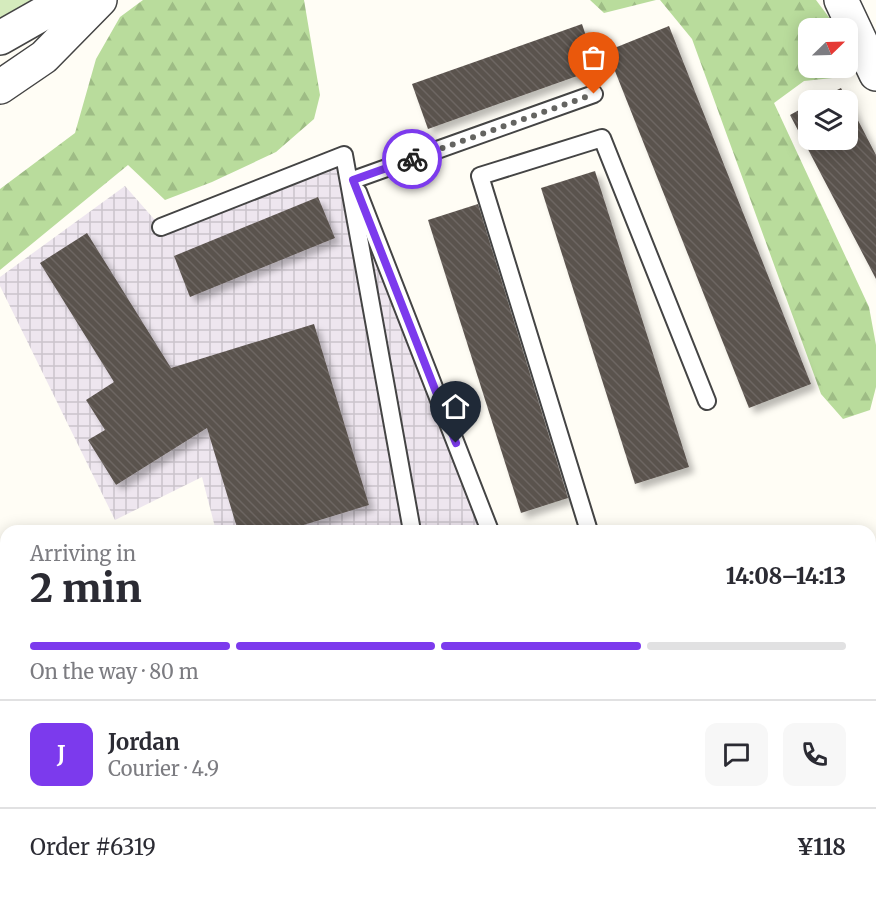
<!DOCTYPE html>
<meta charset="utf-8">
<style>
:root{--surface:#fff;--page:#f7f7f7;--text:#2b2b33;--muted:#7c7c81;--line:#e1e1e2;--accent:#7c3aed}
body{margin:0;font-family:Merriweather,serif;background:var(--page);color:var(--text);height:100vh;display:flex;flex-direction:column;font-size:22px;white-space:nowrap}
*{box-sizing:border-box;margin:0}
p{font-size:20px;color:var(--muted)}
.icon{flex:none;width:33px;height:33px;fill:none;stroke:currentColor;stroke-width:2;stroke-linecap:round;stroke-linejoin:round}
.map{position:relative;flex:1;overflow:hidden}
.details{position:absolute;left:0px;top:525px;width:876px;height:372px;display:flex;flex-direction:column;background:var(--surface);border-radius:18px 18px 0 0;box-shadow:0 3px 15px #0003}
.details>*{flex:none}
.needle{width:39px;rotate:67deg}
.fabs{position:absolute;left:798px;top:18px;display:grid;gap:12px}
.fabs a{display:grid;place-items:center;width:60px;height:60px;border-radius:12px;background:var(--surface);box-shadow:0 3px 15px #0003;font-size:30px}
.pin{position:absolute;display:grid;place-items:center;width:51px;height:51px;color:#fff;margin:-62px -26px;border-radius:50% 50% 50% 0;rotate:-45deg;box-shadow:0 0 6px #0007}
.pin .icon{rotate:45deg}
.courier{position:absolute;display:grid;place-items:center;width:60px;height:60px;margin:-30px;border:4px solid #7c3aed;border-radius:50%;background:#fff;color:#222;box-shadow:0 2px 8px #0007}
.headline em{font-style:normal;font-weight:800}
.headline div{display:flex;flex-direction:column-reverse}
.headline{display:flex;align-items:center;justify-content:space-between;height:102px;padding:0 30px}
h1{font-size:39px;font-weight:800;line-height:45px}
.bar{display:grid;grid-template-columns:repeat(4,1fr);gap:9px 6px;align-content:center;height:72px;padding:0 30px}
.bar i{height:8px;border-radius:4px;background:var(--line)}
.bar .on{background:var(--accent)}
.bar p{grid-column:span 4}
.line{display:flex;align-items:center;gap:15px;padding:0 30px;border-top:2px solid var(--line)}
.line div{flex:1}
.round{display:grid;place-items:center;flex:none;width:63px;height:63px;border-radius:12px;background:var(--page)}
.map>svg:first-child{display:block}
.industrial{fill:url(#industrial-grid)}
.grass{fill:#d5ebbd}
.forest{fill:url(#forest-firs)}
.building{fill:url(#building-back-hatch);filter:url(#shadow)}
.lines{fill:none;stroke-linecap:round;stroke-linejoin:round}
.lane-casing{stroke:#444;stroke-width:20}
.street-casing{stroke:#444;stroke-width:36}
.secondary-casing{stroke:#333;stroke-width:36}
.lane{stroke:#fff;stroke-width:16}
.street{stroke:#fff;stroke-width:33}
.secondary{stroke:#fff6b0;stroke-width:33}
.done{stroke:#646461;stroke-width:6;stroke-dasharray:0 10.8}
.route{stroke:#7c3aed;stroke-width:8}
</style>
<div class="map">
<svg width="876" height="897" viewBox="0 0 876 897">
<defs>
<pattern id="industrial-grid" width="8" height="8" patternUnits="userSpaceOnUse" patternTransform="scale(1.5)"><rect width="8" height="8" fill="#eee6ef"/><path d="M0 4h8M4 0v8" fill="none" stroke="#cbc4cc"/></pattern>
<pattern id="forest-firs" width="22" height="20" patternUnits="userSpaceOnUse" patternTransform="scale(1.5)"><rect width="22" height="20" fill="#b9dc9c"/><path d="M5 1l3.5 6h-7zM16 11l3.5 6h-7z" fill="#9ebc85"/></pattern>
<pattern id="building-back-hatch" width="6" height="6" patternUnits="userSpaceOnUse" patternTransform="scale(1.5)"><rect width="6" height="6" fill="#5a524d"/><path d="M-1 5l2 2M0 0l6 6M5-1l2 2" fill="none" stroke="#6d6662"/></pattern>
<filter id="shadow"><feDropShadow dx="5.5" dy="5.5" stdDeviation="3" flood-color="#0004"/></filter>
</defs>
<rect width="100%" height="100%" fill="#fffdf5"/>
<path class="industrial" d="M 344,155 L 490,531 L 216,531 L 202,477 L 115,520 L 0,286 L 0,277 L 125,186 L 161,227 Z"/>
<path class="grass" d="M 0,0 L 67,0 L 0,38 Z"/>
<g class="forest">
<path d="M 143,0 L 304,0 L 320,95 L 314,119 L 276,152 L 212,182 L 165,200 L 128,165 L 0,270 L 0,189 L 75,133 L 96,59 L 120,17 Z"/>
<path d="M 590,0 L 656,0 L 604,13 Z"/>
<path d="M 660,0 L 816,0 L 837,28 L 808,28 L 808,68 L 844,68 L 842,77 L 804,81 L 774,103 L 869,307 L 876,345 L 876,387 L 870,410 L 843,419 L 821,394 L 692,39 Z"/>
</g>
<g class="building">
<path d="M 582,24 L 597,69 L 428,129 L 412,84 Z"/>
<path d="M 669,26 L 811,384 L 749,408 L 607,51 Z"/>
<path d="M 841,88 L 847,100 L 817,100 Z"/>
<path d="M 848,101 L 876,155 L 876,279 L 790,115 L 808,105 L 808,140 L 848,140 Z"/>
<path d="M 595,171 L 689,467 L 635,484 L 541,188 Z"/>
<path d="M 318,197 L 335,238 L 190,297 L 174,256 Z"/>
<path d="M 478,204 L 568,498 L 521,513 L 428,220 Z"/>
<path d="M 87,233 L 171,368 L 314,324 L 369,505 L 284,531 L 238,531 L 207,428 L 116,485 L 88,440 L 105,430 L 86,400 L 114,382 L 40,263 Z"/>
</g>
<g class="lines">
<g class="lane-casing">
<g id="lane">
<path d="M 353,180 L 594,94"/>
<path d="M 358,192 L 490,531"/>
<path d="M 161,227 L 344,155 L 412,531"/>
<path d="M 589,531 L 480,176 L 602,138 L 707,401"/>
<path d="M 289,891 L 292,897"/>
<path d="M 379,897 L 382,896 L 383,897"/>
</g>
</g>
<g class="street-casing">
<g id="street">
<path d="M 841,0 L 876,74"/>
<path d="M 0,38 L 67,0"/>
<path d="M 0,87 L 44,57 L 100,0"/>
<path d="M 0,587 L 6,594"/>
<path d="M 0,797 L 6,793"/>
<path d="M 870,878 L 876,882"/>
<path d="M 640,891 L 642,897"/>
<path d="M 123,897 L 129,891"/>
</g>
</g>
<g class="secondary-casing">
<g id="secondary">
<path d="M 870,769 L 876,765"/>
<path d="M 747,897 L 751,891"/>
</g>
</g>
<use href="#lane" class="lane"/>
<use href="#street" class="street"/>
<use href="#secondary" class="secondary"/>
</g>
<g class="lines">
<path class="done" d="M 412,159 L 594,94"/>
<path class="route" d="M 412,159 L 353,180 L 456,443"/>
</g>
</svg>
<div class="fabs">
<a><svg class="needle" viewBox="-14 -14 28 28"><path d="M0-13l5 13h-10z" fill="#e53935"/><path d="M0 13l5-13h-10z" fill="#7c7c81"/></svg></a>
<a><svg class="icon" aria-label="layers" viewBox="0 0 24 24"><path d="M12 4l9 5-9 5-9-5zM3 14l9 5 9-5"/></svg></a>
</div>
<div class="pin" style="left:594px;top:94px;background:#ea580c"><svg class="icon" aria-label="bag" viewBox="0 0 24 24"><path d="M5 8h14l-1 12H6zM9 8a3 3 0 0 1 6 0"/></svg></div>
<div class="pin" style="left:456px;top:443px;background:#1f2937"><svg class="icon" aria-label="home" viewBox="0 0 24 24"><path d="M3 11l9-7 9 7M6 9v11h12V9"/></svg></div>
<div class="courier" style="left:412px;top:159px"><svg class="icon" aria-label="bike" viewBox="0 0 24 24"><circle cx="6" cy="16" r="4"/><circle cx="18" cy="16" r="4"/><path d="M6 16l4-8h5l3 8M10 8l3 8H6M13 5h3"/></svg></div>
<section class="details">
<div class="headline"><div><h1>2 min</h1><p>Arriving in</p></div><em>14:08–14:13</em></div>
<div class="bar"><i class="on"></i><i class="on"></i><i class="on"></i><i></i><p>On the way · 80 m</p></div>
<div class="line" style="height:108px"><b class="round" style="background:var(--accent);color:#fff">J</b><div><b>Jordan</b><p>Courier · 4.9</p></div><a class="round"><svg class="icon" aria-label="chat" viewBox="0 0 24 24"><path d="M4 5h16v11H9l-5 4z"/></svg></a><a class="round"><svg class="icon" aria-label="phone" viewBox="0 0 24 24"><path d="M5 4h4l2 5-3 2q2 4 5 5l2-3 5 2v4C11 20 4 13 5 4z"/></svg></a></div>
<div class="line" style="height:78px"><div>Order #6319</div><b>¥118</b></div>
</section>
</div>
